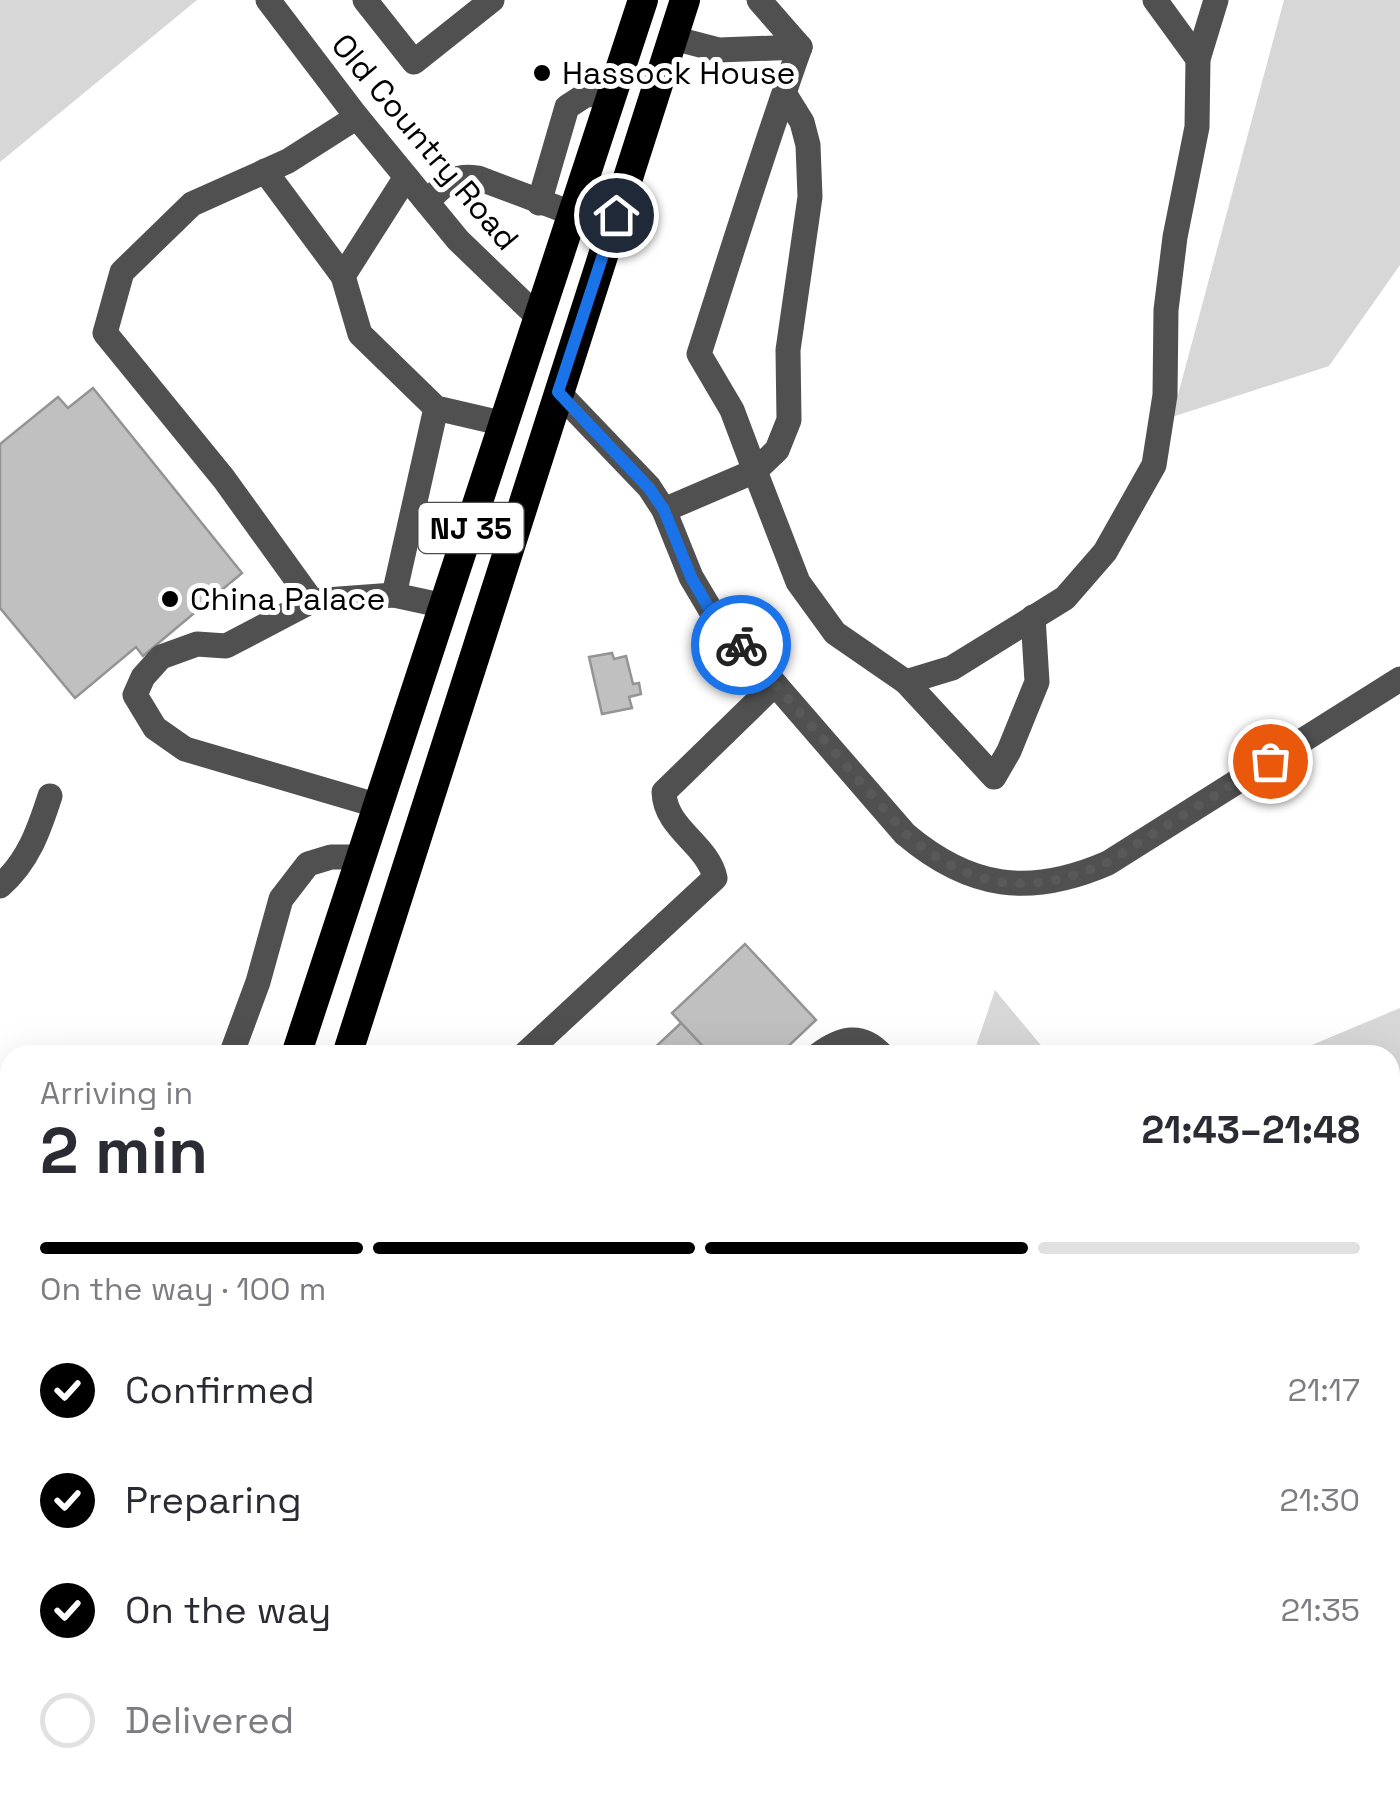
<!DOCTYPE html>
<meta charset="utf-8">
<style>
:root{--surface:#fff;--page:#f2f2f3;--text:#2b2b33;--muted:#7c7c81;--line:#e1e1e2;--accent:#000}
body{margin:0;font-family:"Space Grotesk",sans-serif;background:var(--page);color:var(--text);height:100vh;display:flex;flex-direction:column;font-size:38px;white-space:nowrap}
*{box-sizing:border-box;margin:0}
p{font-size:32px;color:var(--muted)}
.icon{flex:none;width:55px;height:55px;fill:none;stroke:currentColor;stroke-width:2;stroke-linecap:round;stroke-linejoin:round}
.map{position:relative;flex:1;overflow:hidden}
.panel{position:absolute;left:0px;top:1045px;width:1400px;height:752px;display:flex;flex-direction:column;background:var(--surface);border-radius:30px 30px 0 0;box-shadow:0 10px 40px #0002}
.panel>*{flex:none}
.pin{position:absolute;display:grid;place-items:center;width:85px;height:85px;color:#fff;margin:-42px;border:5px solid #fff;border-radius:50%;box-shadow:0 2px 10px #0007}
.courier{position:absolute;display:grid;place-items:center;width:100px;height:100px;margin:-50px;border:8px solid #1a73e8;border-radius:50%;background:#fff;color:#222;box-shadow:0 2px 12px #0007}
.headline em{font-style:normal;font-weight:700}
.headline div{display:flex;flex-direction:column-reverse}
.headline{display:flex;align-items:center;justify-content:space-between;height:170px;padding:0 40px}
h1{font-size:65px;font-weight:700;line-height:75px}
.bar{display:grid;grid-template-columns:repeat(4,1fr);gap:15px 10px;align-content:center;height:120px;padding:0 40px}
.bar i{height:12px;border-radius:8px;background:var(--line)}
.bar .active{background:var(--accent)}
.bar p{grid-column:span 4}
ol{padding:0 40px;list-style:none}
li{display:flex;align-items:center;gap:30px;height:110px}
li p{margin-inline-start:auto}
li .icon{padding:10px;border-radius:50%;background:var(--accent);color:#fff;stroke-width:4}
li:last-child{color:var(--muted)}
li i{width:55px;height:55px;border:5px solid var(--line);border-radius:50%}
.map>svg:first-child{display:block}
.green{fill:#d7d7d7}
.building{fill:#c0c0c0;stroke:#949494;stroke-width:2.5}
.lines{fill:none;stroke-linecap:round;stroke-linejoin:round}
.minor{stroke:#505050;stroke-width:25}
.highway{stroke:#000;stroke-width:30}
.done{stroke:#595959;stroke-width:10;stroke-dasharray:0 18}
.route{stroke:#1a73e8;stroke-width:12}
.poi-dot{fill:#000;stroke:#fff;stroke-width:4}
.labels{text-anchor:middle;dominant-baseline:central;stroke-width:10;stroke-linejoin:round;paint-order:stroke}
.shield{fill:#fff;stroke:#4c4c4c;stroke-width:2.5}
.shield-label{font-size:30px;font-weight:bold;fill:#000}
.poi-label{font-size:32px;fill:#000;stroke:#fff;text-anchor:start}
.street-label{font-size:32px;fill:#000;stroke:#fff}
</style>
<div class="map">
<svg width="1400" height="1796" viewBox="0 0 1400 1796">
<rect width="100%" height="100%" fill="#fff"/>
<g class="green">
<path d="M 0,0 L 197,0 L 0,162 Z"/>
<path d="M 1284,0 L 1400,0 L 1400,265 L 1329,366 L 1172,417 Z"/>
<path d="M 995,990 L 1049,1055 L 973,1055 Z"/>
<path d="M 1400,1008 L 1400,1796 L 833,1796 L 748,1788 L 1390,1788 L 1390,1055 L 1288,1055 Z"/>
<path d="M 214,1788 L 509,1788 L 500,1796 L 198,1796 Z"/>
</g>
<g class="building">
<path d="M 93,388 L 242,573 L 143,656 L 136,647 L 75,698 L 0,608 L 0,444 L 58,397 L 68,408 Z"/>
<path d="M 612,653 L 614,659 L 626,656 L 633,684 L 639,683 L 641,694 L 629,697 L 632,708 L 602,714 L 589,657 Z"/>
<path d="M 745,944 L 816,1020 L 779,1055 L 711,1055 L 672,1013 Z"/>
<path d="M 681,1023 L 711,1055 L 647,1055 Z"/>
</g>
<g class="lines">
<g class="minor">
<path d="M 268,0 L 357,117 L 458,240 L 540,319"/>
<path d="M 365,0 L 414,62 L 492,0"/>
<path d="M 759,0 L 800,47"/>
<path d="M 1155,0 L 1198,59"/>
<path d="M 673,38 L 719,50 L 800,47"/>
<path d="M 784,93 L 802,122 L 808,145 L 810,197 L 788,350 L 789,420 L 777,450 L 755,471 L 732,410 L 699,354 C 732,251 764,148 800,47"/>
<path d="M 265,171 L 343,276"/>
<path d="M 406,177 L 343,276 L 360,334 L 436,408 L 505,424"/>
<path d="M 427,202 C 445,184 452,174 478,178 L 574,214"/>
<path d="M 539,203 L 567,107 L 587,94 L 612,98"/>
<path d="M 558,392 L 649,487 L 664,510 L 691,577 L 710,609 L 905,834 C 970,889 1030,897 1108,863 L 1400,679"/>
<path d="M 664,510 L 755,471 L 798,582 L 835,633 L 906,682 L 952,668 L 1065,598 L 1105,552 L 1154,465 L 1165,395 L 1166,310 L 1175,237 L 1197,127 L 1198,59 L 1216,0"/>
<path d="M 394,595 L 436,408"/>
<path d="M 312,601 L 224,479 L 105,333 L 122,272 L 192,204 L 288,161 L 357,117"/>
<path d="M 906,682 L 994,777 L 1009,751 L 1037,682 L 1033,617"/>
<path d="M 379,806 L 185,749 L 155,728 L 135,695 L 143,677 L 161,657 L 197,644 L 226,646 L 312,601 L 394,595 L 445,606"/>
<path d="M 0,886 C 28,862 39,830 50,796"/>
<path d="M 231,1055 L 258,982 L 281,899 L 308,864 L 331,857 L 362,857"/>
<path d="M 524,1055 L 715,878 C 708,844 665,829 664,792 L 775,684"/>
<path d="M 818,1055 C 841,1038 861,1032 882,1055"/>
<path d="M 0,1126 L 10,1131"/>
<path d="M 0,1408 L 10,1415"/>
<path d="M 0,1627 L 10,1614"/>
</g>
<g class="highway">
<path d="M 296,1055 L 643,0"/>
<path d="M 347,1055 L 685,0"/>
<path d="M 0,1733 L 10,1729"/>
<path d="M 71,1796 L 74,1788"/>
<path d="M 123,1796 L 125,1788"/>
</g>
</g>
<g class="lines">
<path class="done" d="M 741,645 L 906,834 C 970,889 1030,898 1108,862 L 1270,761"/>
<path class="route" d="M 616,215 L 558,392 L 649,488 L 664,510 L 691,577 L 710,610 L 741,645"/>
</g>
<g class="poi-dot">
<circle cx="542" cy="73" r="10"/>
<circle cx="170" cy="599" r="10"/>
</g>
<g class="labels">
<rect class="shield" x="418.5" y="503" width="105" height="50" rx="8"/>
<g class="shield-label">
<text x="471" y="528">NJ 35</text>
</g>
<g class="poi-label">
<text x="562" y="73">Hassock House</text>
<text x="190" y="599">China Palace</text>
</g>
<g class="street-label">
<text transform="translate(425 142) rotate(50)">Old Country Road</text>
</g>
</g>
</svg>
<div class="pin" style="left:1270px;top:761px;background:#ea580c"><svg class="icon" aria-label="bag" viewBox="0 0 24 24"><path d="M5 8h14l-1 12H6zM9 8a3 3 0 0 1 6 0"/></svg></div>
<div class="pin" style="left:616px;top:215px;background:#1f2937"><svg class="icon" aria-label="home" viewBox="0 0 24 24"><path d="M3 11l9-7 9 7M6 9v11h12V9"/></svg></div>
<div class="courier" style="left:741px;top:645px"><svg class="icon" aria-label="bike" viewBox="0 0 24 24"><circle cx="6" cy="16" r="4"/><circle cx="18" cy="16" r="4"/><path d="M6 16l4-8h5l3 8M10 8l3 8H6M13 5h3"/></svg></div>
<section class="panel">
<div class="headline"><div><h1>2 min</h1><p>Arriving in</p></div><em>21:43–21:48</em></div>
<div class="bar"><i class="active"></i><i class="active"></i><i class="active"></i><i></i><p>On the way · 100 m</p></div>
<ol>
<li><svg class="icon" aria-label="check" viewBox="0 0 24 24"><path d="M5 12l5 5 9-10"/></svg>Confirmed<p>21:17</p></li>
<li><svg class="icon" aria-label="check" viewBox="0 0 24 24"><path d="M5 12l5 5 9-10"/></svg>Preparing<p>21:30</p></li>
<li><svg class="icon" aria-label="check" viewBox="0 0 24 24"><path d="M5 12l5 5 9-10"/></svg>On the way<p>21:35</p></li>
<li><i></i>Delivered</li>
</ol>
</section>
</div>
